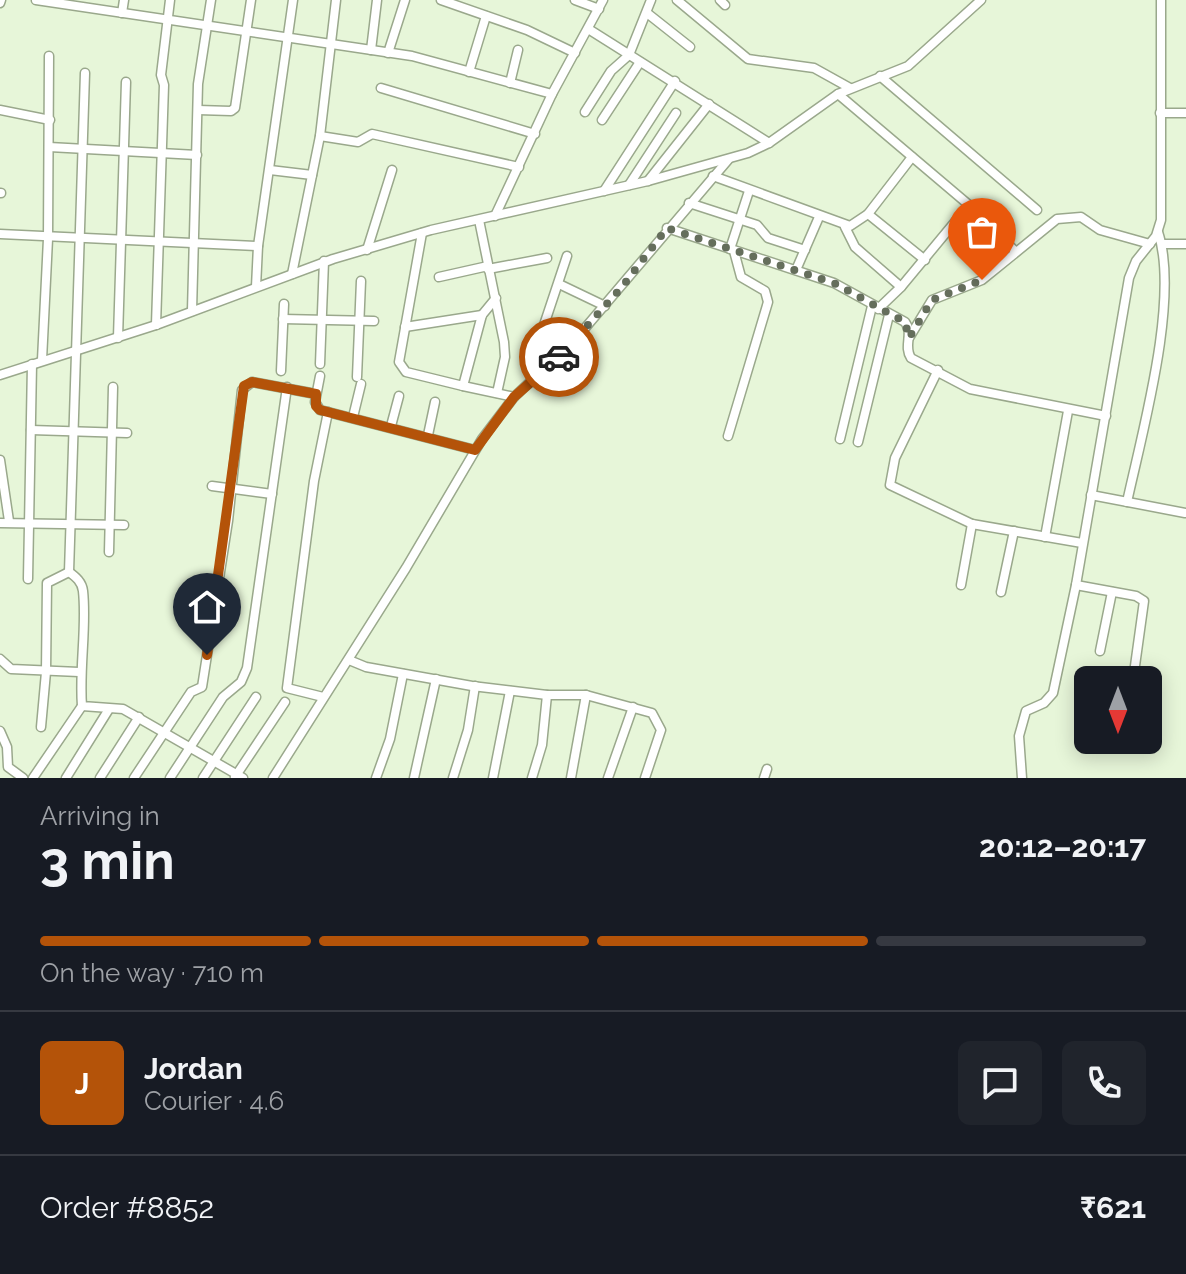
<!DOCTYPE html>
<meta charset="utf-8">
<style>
:root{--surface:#171b24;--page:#20242c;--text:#f1f3f6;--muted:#9ea1a6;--line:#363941;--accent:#b45309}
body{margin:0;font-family:Raleway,sans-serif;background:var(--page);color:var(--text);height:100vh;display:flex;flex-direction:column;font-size:30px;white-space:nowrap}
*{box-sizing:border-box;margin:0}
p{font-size:26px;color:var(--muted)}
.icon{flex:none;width:44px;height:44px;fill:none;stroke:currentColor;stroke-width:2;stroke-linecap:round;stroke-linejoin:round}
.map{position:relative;height:778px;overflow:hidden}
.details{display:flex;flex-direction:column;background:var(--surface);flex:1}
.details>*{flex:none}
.needle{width:52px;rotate:180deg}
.fabs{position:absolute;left:1074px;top:666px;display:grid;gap:16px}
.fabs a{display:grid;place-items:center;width:88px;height:88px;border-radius:12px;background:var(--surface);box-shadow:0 4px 20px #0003;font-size:40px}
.pin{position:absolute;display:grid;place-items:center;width:68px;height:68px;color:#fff;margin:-82px -34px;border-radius:50% 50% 50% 0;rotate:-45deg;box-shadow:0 0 8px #0007}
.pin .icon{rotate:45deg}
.courier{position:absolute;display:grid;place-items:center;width:80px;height:80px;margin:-40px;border:6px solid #b45309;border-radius:50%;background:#fff;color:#222;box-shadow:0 2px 10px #0007}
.headline em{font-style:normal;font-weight:700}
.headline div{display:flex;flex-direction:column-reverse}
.headline{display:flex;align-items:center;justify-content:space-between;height:136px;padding:0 40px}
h1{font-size:52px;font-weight:700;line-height:60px}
.bar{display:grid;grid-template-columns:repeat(4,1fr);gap:12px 8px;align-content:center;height:96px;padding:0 40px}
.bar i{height:10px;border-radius:6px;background:var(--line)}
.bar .active{background:var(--accent)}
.bar p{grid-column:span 4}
.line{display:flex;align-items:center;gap:20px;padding:0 40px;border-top:2px solid var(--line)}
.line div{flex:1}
.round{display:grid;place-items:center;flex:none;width:84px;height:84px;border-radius:12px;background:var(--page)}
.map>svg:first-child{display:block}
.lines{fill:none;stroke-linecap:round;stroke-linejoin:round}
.minor-casing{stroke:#9aa88c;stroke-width:11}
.minor{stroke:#fff;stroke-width:8}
.done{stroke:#656e5c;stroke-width:8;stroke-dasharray:0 14.4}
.route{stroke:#b45309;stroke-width:10}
</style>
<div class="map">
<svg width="1186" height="778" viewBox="0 0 1186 778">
<rect width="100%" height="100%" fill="#e7f6d9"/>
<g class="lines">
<g class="minor-casing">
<g id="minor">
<path d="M 36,0 L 412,56 L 552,94"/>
<path d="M 441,0 L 527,30 L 575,53"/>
<path d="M 575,0 L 599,9"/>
<path d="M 677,0 L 748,59 L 814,68 L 850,88"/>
<path d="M 720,0 L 725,5"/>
<path d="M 0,3 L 1,0"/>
<path d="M 122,13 L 124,0"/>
<path d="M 647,13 L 690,47"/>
<path d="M 590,30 L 769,143"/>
<path d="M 371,50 L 377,0"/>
<path d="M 388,53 L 405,0"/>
<path d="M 469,72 L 486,16"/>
<path d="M 880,76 L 1037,210"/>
<path d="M 510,83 L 518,50"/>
<path d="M 381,88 L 535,134"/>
<path d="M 838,94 L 969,205 L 1015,251"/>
<path d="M 0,110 L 50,120"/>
<path d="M 198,110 L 231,111 L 235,108 L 251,0"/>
<path d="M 585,112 L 611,71 L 629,55 L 651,0"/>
<path d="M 1160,113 L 1186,113"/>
<path d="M 602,120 L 640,62"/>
<path d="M 320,136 L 358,142 L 372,134 L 519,167"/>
<path d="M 49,147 L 197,155"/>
<path d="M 270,170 L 312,175"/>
<path d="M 713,176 L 850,226 L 868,214 L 912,157"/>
<path d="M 648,181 L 709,104"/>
<path d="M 629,185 L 676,113"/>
<path d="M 604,191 L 675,81"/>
<path d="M 0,193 L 1,193"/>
<path d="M 689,203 L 757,225 L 768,238 L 805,250"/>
<path d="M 868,214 L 925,260"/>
<path d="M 495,216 L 552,94 L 603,0"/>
<path d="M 479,220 L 504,342 L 505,357 L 497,393"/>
<path d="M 845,227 L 855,247 L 901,287"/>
<path d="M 667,228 L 834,283 L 905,322 C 914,334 903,346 911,358 L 970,389 L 1106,416"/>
<path d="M 422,233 L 399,362 L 406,372 L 463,386"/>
<path d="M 0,234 L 258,246"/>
<path d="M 1162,244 L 1186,244"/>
<path d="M 730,249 L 749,191"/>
<path d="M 367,250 L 392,170"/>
<path d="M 488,269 L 547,258"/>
<path d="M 796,270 L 819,217"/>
<path d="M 292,274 L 320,136 L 336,0"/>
<path d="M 439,277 L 488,266"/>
<path d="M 559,284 L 605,306"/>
<path d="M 256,287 L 258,246 L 293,0"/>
<path d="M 496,298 L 482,315 L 463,386 L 514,397"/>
<path d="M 878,309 L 901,287 L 969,205"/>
<path d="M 192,311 L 198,84 L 211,0"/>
<path d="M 283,319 L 374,321"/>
<path d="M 156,325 L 164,85 L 161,75 L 170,0"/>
<path d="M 405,327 L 482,315"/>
<path d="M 118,338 L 126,82"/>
<path d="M 909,338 L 932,300 L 982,280 L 1057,219 L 1081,217 L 1100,230 L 1150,244"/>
<path d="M 537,346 L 567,256"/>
<path d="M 42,360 L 48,239 L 49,56"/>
<path d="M 320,364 L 324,261"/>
<path d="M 938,370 L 895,458 L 890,485 L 972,524 L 1082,543"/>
<path d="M 281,371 L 284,304"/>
<path d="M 0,375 L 156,325 L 333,259 L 431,230 L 648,181 L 748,153 L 769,143 L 838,94 L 908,66 L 981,0"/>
<path d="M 320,376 L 315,402 L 320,410 L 475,450"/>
<path d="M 357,377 L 361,281"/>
<path d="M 353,417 L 361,384"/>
<path d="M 391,426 L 399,396"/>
<path d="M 31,430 L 127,433"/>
<path d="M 428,435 L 435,402"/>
<path d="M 728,436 L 768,302 L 765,291 L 741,277 L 734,251"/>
<path d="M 840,439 L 872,306"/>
<path d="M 858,442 L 889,315"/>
<path d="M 0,460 L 9,521"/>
<path d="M 212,486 L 272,494"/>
<path d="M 1091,495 L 1185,513"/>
<path d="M 1127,502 C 1142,433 1180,298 1158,232"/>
<path d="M 0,523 L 124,525"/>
<path d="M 1045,537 L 1068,411"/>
<path d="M 109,552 L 113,387"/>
<path d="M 69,572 L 85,73"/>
<path d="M 69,572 C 76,577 82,582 83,591 C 87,627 79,668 82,706 L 123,709 L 243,778"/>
<path d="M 28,579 L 32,364"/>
<path d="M 961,585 L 972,524"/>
<path d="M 1076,585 L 1136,596 L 1144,601 L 1134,673"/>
<path d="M 1001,592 L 1014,531"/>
<path d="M 1100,651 L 1112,592"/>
<path d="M 0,659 L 11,669 L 79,672"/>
<path d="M 349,660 L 366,667 L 472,686 L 547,695 L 586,695 L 652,713 L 661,730 L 645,778"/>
<path d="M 323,697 L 287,688 L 314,481 L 328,412"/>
<path d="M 41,727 L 46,672 L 47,583 L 69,572"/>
<path d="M 0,731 L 7,747 L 8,767 L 23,778"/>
<path d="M 235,777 L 285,702"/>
<path d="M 33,778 L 82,706"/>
<path d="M 66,778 L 109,709"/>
<path d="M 100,778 L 139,717"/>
<path d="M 134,778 L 191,692 L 202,687 L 228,521 L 242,390 L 252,382 L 316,394"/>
<path d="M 170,778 L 223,697 L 241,682 L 247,668 L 287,387"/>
<path d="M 203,778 L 256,697"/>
<path d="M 273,778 L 406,568 L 482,439 L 514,397 L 574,341 L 728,160"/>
<path d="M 376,778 L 390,739 L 403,674"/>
<path d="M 414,778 L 436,679"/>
<path d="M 453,778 L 468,730 L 475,686"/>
<path d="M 493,778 L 510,691"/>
<path d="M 532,778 L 542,745 L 547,695"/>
<path d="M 571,778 L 586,695"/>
<path d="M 608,778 L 633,707"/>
<path d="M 764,778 L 767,769"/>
<path d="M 1022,778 L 1019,736 L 1026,711 L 1044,703 L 1053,693 L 1076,585 L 1129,278 L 1136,261 L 1156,236 L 1161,220 L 1161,0"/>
</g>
</g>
<use href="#minor" class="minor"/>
</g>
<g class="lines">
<path class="done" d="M 559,357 L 622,287 L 667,228 L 834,283 L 905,322 L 909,338 L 932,300 L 982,280"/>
<path class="route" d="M 207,655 L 244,386 L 252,382 L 316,394 L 316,406 L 320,410 L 475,450 L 514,397 L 559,357"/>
</g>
</svg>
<div class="fabs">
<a><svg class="needle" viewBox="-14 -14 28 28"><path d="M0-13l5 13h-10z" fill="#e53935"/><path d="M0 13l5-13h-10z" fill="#9ea1a6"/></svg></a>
</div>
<div class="pin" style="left:982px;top:280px;background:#ea580c"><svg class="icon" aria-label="bag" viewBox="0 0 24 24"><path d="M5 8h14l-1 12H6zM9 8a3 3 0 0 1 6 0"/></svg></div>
<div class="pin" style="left:207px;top:655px;background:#1f2937"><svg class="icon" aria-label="home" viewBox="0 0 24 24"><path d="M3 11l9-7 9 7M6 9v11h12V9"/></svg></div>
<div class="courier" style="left:559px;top:357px"><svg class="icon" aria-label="car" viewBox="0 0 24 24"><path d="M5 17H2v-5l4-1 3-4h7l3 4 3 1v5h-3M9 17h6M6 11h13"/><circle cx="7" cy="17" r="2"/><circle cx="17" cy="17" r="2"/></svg></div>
</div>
<section class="details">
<div class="headline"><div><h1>3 min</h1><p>Arriving in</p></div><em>20:12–20:17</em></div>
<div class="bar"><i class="active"></i><i class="active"></i><i class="active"></i><i></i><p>On the way · 710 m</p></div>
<div class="line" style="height:144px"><b class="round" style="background:var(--accent);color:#fff">J</b><div><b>Jordan</b><p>Courier · 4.6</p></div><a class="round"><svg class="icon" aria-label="chat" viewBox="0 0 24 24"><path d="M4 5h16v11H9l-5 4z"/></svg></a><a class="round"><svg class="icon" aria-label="phone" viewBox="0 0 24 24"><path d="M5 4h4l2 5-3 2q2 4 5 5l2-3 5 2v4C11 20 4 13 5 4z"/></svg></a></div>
<div class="line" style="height:104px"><div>Order #8852</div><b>₹621</b></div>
</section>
